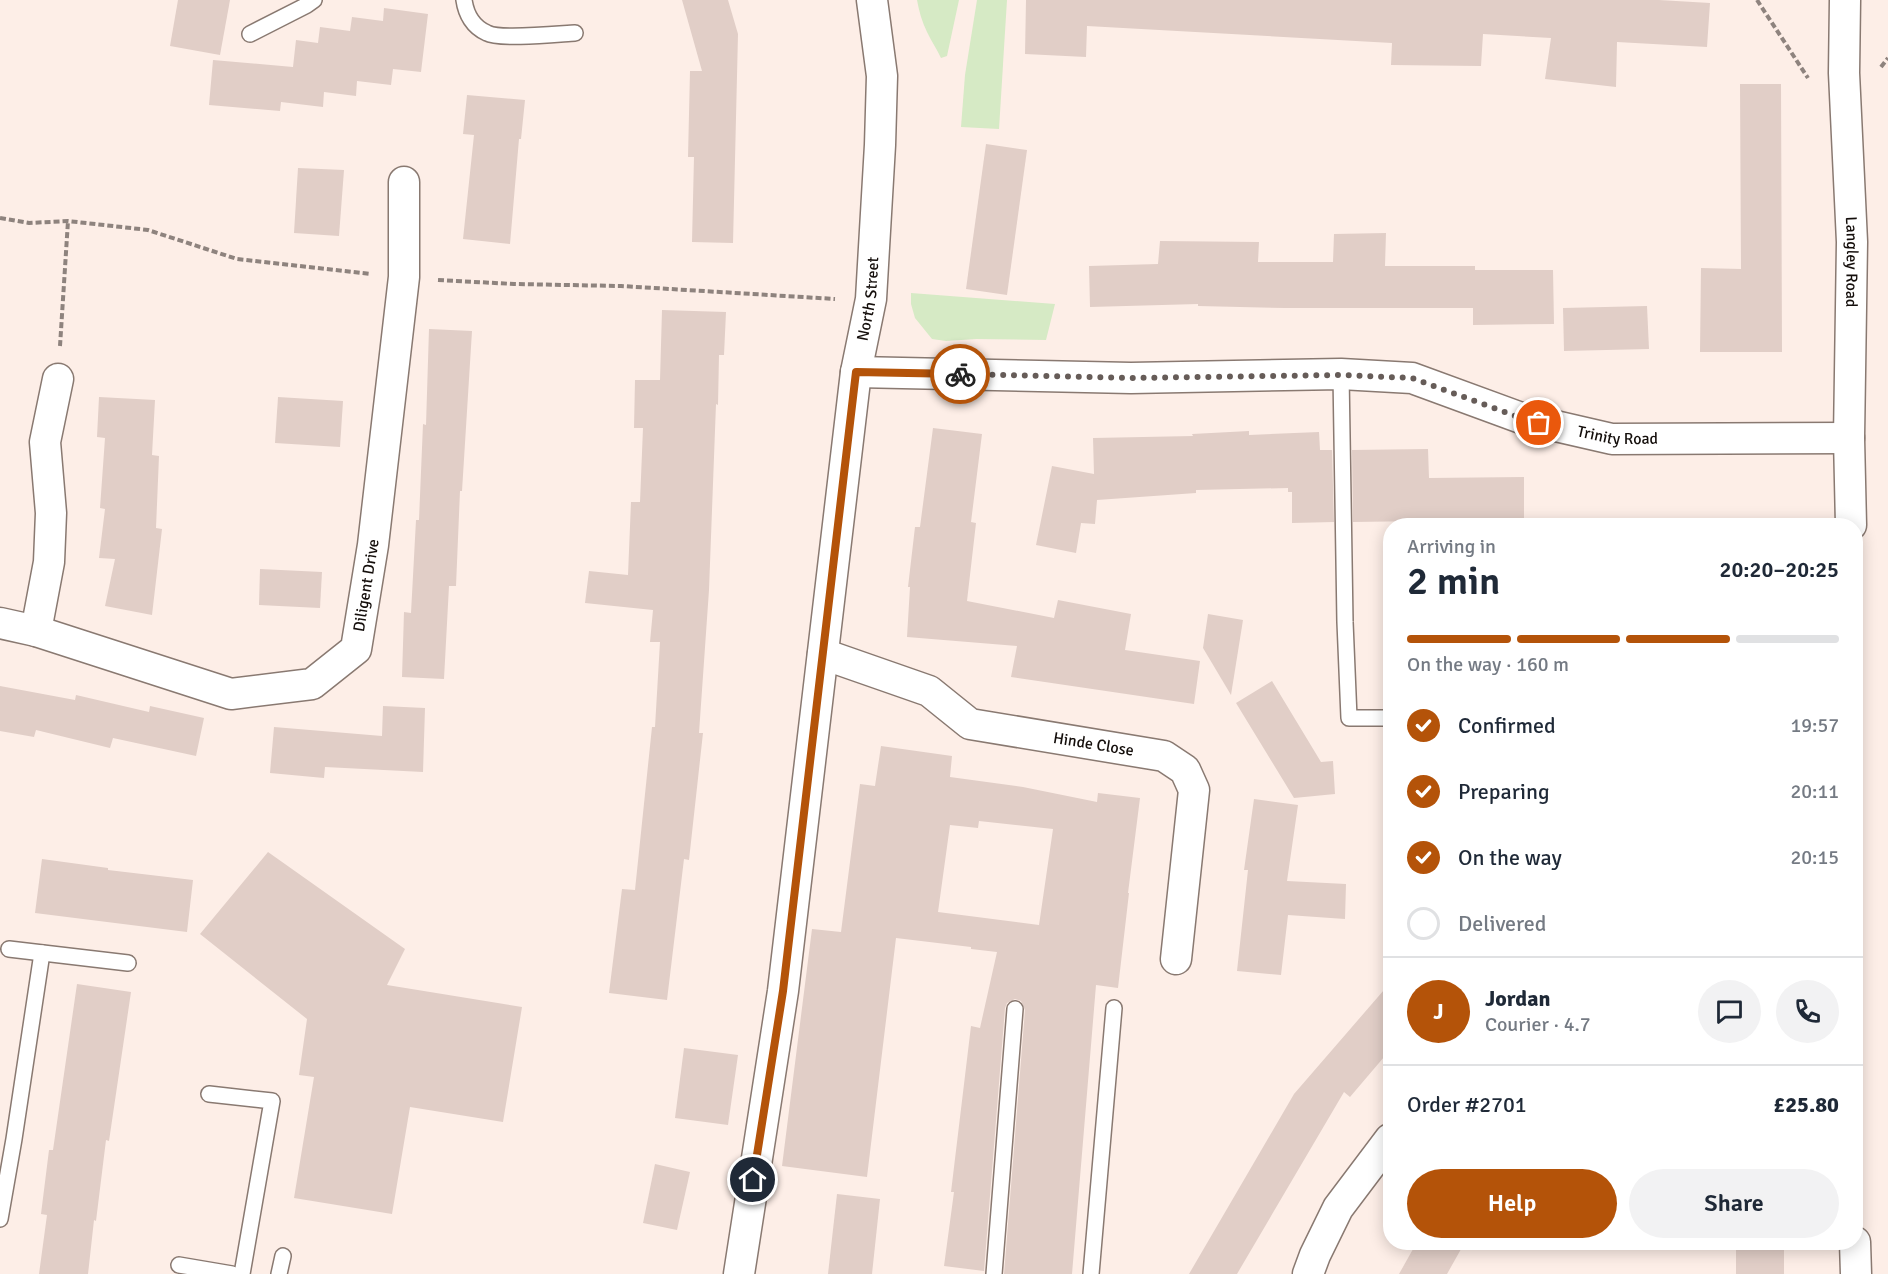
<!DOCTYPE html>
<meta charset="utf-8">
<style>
:root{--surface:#fff;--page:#f2f2f3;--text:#1f2937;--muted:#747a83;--line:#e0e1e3;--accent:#b45309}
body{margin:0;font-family:Signika,sans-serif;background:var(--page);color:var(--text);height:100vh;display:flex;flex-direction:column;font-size:22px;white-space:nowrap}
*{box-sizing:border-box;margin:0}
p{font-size:20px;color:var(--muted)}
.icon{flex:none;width:33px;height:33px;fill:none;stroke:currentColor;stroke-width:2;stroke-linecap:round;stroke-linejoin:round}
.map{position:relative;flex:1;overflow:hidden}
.drawer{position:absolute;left:1383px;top:518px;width:480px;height:732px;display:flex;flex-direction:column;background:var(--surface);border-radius:24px;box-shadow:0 3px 15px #0003}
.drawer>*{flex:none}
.pin{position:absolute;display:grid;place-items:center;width:51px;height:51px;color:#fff;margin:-26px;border:3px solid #fff;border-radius:50%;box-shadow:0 2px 6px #0007}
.courier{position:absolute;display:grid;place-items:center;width:60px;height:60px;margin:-30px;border:4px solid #b45309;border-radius:50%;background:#fff;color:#222;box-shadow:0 2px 8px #0007}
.overview em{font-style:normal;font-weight:600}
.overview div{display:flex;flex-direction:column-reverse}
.overview{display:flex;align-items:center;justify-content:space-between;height:102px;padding:0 24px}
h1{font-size:39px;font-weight:600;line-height:45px}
.bar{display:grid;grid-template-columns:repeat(4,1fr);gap:9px 6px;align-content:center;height:72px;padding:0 24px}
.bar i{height:8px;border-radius:4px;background:var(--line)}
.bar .on{background:var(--accent)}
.bar p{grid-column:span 4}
.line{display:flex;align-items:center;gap:15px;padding:0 24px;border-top:2px solid var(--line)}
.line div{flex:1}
.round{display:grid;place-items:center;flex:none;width:63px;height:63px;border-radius:32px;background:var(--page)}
ol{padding:0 24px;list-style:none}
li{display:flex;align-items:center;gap:18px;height:66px}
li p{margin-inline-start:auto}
li .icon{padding:6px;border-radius:50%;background:var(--accent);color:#fff;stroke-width:4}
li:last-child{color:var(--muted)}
li i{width:33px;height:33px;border:3px solid var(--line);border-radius:50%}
.action{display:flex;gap:12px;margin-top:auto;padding:12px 24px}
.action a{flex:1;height:69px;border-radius:36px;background:var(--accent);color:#fff;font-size:24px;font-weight:600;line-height:69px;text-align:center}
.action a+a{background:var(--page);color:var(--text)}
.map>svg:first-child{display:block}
.green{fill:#d6eac5}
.building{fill:#e1cec7;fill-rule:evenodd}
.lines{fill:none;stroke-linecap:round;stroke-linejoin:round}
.lane-casing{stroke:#897971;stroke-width:18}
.street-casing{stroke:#897971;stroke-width:33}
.path{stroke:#8e837e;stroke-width:4;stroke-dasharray:6 3;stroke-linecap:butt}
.lane{stroke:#fff;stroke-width:15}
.street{stroke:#fff;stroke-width:30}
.done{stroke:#665c58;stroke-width:6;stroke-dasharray:0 10.8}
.route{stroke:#b45309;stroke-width:8}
.labels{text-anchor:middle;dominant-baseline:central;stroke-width:4.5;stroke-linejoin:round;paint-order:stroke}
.street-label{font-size:16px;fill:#140e0b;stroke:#fff}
</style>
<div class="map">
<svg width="1888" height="1274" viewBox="0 0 1888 1274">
<rect width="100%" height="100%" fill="#fdeee7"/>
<g class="green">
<path d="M 917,0 L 959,0 L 947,56 L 941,58 C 937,49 931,41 927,32 C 922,22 919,11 917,0 Z"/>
<path d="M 977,0 L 1007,0 L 999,129 L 961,127 L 965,75 Z"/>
<path d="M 911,293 L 1055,304 L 1046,340 L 976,339 L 946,341 L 932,339 L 915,318 L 911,304 Z"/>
</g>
<g class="building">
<path d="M 178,0 L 230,0 L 220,55 L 170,46 Z"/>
<path d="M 682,0 L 728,0 L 738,34 L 733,243 L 692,242 L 694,157 L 688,157 L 690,71 L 702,71 Z"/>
<path d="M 1026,0 L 1659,0 L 1710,3 L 1707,47 L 1617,42 L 1616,87 L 1545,79 L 1551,38 L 1483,34 L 1481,66 L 1391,65 L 1392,43 L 1087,26 L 1086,57 L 1025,54 Z"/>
<path d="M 384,8 L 428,14 L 421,72 L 393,69 L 391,85 L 357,81 L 356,96 L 324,92 L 323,107 L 281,102 L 280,111 L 209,105 L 213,60 L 293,67 L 296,40 L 318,43 L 320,27 L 350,31 L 352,17 L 383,21 Z"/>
<path d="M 1740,84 L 1781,84 L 1782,352 L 1700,352 L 1701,268 L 1741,269 Z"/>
<path d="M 467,95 L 525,100 L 521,139 L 519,139 L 510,244 L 463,239 L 474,135 L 463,134 Z"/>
<path d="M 986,144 L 1027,150 L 1007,295 L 966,289 Z"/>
<path d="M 298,168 L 344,170 L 339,236 L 294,233 Z"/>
<path d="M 1386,233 L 1385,266 L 1475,266 L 1475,270 L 1553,270 L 1554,324 L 1473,325 L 1473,308 L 1285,308 L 1198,306 L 1198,304 L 1090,307 L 1089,266 L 1158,264 L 1160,241 L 1259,242 L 1258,262 L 1333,262 L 1334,234 Z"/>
<path d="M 1647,306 L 1649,349 L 1564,351 L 1563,308 Z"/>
<path d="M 662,310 L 726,312 L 724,355 L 719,355 L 718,405 L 716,404 L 709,590 L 699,733 L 703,733 L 689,860 L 684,859 L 667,1000 L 609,993 L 622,889 L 635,890 L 652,727 L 655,727 L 660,642 L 650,642 L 653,610 L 585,603 L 589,571 L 628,575 L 631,502 L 640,502 L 643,428 L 634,428 L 635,380 L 660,380 Z"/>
<path d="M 429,329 L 472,331 L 462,491 L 460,491 L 456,586 L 449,586 L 444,679 L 402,677 L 404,612 L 411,613 L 416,520 L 419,520 L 423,424 L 426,425 Z"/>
<path d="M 99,397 L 155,400 L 152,455 L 159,456 L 156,528 L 162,529 L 152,615 L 105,606 L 115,559 L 99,558 L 105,509 L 100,508 L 105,438 L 97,437 Z"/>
<path d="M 278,397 L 343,401 L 340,447 L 275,443 Z"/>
<path d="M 933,428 L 982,434 L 971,522 L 976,523 L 967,601 L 1054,618 L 1058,600 L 1131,614 L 1125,650 L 1200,661 L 1194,704 L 1011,677 L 1017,646 L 907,637 L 910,587 L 908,587 L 915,527 L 920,527 Z"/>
<path d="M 1249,431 L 1249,435 L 1319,432 L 1320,450 L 1332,450 L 1334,522 L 1292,523 L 1292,492 L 1288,492 L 1288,488 L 1196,490 L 1196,493 L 1097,500 L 1095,524 L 1081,523 L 1076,553 L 1036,545 L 1052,466 L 1094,474 L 1093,438 L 1193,436 L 1192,434 Z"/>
<path d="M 1428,449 L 1429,478 L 1524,477 L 1524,525 L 1424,525 L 1424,521 L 1353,522 L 1352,450 Z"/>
<path d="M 260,569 L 322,572 L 320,608 L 259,605 Z"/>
<path d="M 1208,614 L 1243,620 L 1231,695 L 1203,648 Z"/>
<path d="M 1272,681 L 1321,762 L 1333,761 L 1335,794 L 1294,798 L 1236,703 Z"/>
<path d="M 0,686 L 75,700 L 76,695 L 149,712 L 150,706 L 204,718 L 196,756 L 113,738 L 110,748 L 36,730 L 34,737 L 0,731 Z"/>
<path d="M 383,706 L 425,708 L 423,772 L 325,767 L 324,778 L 270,773 L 274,727 L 382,736 Z"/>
<path d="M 881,746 L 952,756 L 950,777 L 1023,787 L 1097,802 L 1098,793 L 1140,798 L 1128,893 L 1129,893 L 1118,988 L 1096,985 L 1072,1274 L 1004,1274 L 1025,1010 L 1021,1001 L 1015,999 L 1007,1003 L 1005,1008 L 984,1271 L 944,1266 L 954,1192 L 951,1192 L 971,1026 L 980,1028 L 997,952 L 971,949 L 971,947 L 896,938 L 867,1177 L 782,1166 L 812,929 L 841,932 L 860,784 L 875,786 ZM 979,821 L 1053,829 L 1039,925 L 938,912 L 950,825 L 978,828 Z"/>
<path d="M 1254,799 L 1298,805 L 1287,881 L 1346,884 L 1345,919 L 1288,915 L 1281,975 L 1237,971 L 1248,870 L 1244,870 Z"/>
<path d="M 268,852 L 405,949 L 387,985 L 522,1007 L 503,1122 L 410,1107 L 392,1214 L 294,1198 L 314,1077 L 299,1075 L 307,1019 L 200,934 Z"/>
<path d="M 42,859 L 108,868 L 108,870 L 193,880 L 187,932 L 35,913 Z"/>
<path d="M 1390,983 L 1390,1050 L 1350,1097 L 1344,1092 L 1237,1274 L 1189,1274 L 1294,1094 Z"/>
<path d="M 77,984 L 131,992 L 109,1141 L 106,1140 L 96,1221 L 94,1220 L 88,1274 L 39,1274 L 47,1215 L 41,1214 L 49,1150 L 53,1150 Z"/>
<path d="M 684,1048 L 738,1055 L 728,1125 L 675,1118 Z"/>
<path d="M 655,1164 L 690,1172 L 677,1230 L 643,1223 Z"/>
<path d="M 837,1194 L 880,1199 L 872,1274 L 828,1274 Z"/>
<path d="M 1417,1242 L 1465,1242 L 1447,1274 L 1399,1274 Z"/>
<rect x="1736" y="1242" width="48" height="32"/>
</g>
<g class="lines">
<g class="lane-casing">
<g id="lane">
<path d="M 464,0 C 466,14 473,27 487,33 C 500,40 558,34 575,33"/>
<path d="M 250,34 L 307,5 L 314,0"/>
<path d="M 1341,374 L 1345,622 L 1349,718 L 1390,718"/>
<path d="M 9,949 L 128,963"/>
<path d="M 209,1094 L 272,1101 L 242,1274"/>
<path d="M 0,1219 L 14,1139 L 42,953"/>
<path d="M 179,1265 L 232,1274"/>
<path d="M 279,1274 L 283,1256"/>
<path d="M 994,1274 L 1015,1009"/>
<path d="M 1091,1274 L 1114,1008"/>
</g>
</g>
<g class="street-casing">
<g id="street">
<path id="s1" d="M 1845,0 L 1844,73 L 1852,242 L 1849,438 L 1851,525"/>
<path id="s2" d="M 856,372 L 1131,378 L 1341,374 L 1412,378 L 1521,418 L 1612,439 L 1849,438"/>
<path id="s3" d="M 0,623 L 36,631 L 231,694 L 312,684 L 356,649 L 373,545 L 404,277 L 404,182"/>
<path d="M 36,631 L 49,562 L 51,513 L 45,442 L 58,379"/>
<path id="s4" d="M 823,654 L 929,691 L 970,724 L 1164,756 L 1185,770 L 1194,790 L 1176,959"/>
<path d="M 1855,1242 L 1856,1274"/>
<path id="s5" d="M 739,1274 L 783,991 L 856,372 L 871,299 L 880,145 L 882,76 L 872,0"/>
<path d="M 1308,1274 L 1315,1255 L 1338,1208 L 1390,1139"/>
</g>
</g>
<g class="path">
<path d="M 1757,0 L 1808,78"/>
<path d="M 1881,67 L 1888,58"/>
<path d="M 0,218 L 29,223 L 68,221 L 148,230 L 237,259 L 371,274"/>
<path d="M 438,280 L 514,284 L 621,286 L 835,299"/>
<path d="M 60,346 L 68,221"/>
</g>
<use href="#lane" class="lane"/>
<use href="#street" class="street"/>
</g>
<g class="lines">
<path class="done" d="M 960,374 L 1131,378 L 1341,375 L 1412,378 L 1521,418 L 1539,423"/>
<path class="route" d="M 753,1180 L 783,991 L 856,372 L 960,374"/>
</g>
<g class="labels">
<g class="street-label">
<text stroke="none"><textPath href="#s1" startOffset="262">Langley Road</textPath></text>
<text stroke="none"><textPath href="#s5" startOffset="984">North Street</textPath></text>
<text stroke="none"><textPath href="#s2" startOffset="771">Trinity Road</textPath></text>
<text stroke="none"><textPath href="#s3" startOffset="444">Diligent Drive</textPath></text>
<text stroke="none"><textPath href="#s4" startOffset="290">Hinde Close</textPath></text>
</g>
</g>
</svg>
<div class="pin" style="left:1539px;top:423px;background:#ea580c"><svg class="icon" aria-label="bag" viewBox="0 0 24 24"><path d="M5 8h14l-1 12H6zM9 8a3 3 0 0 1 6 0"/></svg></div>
<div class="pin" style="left:753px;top:1180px;background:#1f2937"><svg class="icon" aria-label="home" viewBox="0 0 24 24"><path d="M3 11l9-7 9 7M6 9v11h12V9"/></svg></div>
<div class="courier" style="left:960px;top:374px"><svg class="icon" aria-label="bike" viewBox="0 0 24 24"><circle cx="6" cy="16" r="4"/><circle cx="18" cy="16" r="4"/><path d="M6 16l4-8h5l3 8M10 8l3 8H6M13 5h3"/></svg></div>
<section class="drawer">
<div class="overview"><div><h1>2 min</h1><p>Arriving in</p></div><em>20:20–20:25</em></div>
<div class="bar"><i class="on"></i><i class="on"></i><i class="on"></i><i></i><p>On the way · 160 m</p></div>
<ol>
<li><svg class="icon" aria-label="check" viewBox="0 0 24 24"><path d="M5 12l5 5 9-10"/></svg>Confirmed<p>19:57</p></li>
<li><svg class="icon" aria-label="check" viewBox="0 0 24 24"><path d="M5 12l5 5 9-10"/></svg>Preparing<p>20:11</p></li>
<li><svg class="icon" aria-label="check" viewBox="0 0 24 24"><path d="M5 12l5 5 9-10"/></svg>On the way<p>20:15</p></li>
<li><i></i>Delivered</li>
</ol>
<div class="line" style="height:108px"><b class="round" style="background:var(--accent);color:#fff">J</b><div><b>Jordan</b><p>Courier · 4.7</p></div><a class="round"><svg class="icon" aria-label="chat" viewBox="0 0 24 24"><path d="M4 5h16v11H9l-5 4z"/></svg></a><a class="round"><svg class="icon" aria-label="phone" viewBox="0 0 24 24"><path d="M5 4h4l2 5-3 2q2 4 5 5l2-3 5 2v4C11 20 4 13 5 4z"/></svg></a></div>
<div class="line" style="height:78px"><div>Order #2701</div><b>£25.80</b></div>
<div class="action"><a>Help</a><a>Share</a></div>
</section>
</div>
